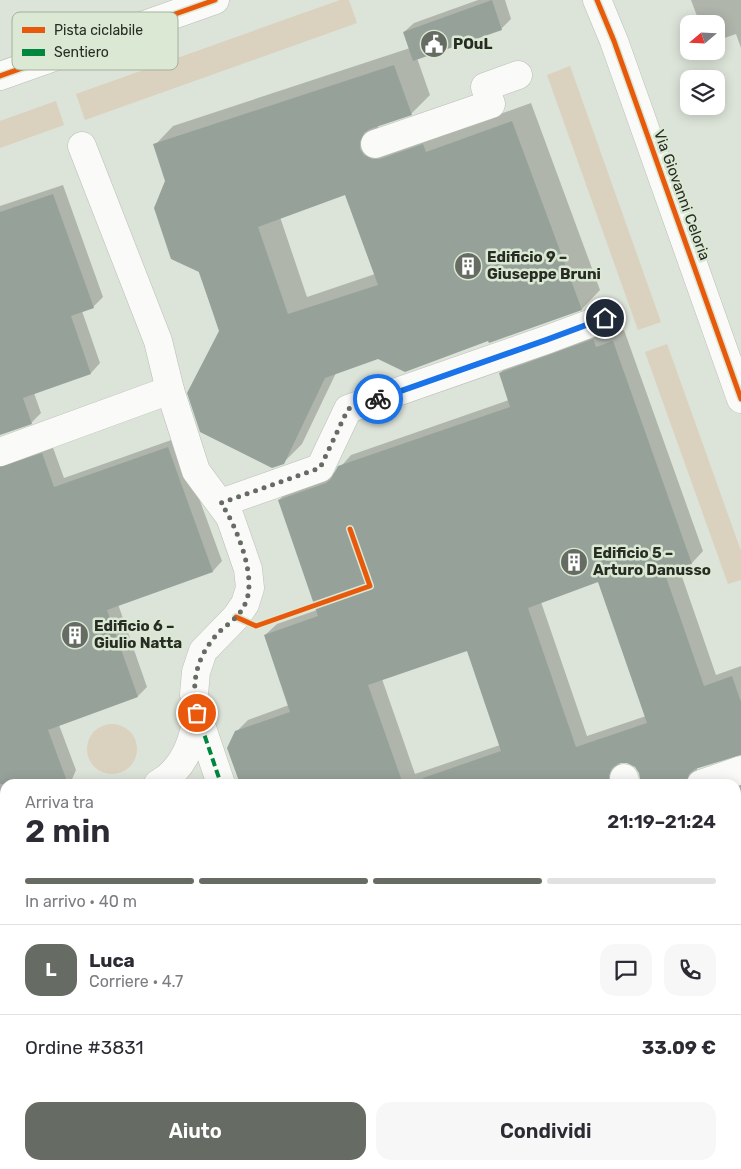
<!DOCTYPE html>
<html lang="it">
<meta charset="utf-8">
<style>
:root{--surface:#fff;--page:#f7f7f7;--text:#2b2b33;--muted:#7c7c81;--line:#e1e1e2;--accent:#666c63}
body{margin:0;font-family:Rubik,sans-serif;background:var(--page);color:var(--text);height:100vh;display:flex;flex-direction:column;font-size:19px;white-space:nowrap}
*{box-sizing:border-box;margin:0}
p{font-size:16px;color:var(--muted)}
.icon{flex:none;width:28px;height:28px;fill:none;stroke:currentColor;stroke-width:2;stroke-linecap:round;stroke-linejoin:round}
.map{position:relative;flex:1;overflow:hidden}
.panel{position:absolute;left:0px;top:779px;width:741px;height:391px;display:flex;flex-direction:column;background:var(--surface);border-radius:15px 15px 0 0;box-shadow:0 2px 12px #0003}
.panel>*{flex:none}
.needle{width:32px;rotate:251deg}
.controls{position:absolute;left:680px;top:15px;display:grid;gap:10px}
.controls a{display:grid;place-items:center;width:45px;height:45px;border-radius:10px;background:var(--surface);box-shadow:0 2px 12px #0003;font-size:25px}
.pin{position:absolute;display:grid;place-items:center;width:42px;height:42px;color:#fff;margin:-21px;border:2px solid #fff;border-radius:50%;box-shadow:0 1px 5px #0007}
.courier{position:absolute;display:grid;place-items:center;width:50px;height:50px;margin:-25px;border:4px solid #1a73e8;border-radius:50%;background:#fff;color:#222;box-shadow:0 1px 6px #0007}
.headline em{font-style:normal;font-weight:600}
.headline div{display:flex;flex-direction:column-reverse}
.headline{display:flex;align-items:center;justify-content:space-between;height:85px;padding:0 25px}
h1{font-size:32px;font-weight:600;line-height:38px}
.bar{display:grid;grid-template-columns:repeat(4,1fr);gap:8px 5px;align-content:center;height:60px;padding:0 25px}
.bar i{height:6px;border-radius:4px;background:var(--line)}
.bar .selected{background:var(--accent)}
.bar p{grid-column:span 4}
.line{display:flex;align-items:center;gap:12px;padding:0 25px;border-top:1px solid var(--line)}
.line div{flex:1}
.round{display:grid;place-items:center;flex:none;width:52px;height:52px;border-radius:15px;background:var(--page)}
.cta{display:flex;gap:10px;margin-top:auto;padding:10px 25px}
.cta a{flex:1;height:58px;border-radius:15px;background:var(--accent);color:#fff;font-size:20px;font-weight:600;line-height:58px;text-align:center}
.cta a+a{background:var(--page);color:var(--text)}
.map>svg:first-child{display:block}
.green{fill:#dad1be}
.shadow{fill:#0003;fill-rule:evenodd}
.building{fill:#96a299;fill-rule:evenodd}
.lines{fill:none;stroke-linecap:round;stroke-linejoin:round}
.minor-casing{stroke:#babfb6;stroke-width:29}
.minor{stroke:#fafbf9;stroke-width:28}
.quiet{stroke:#00873e;stroke-width:4;stroke-dasharray:8 4;stroke-linecap:butt}
.cycleway-casing{stroke:#dbe8d3;stroke-width:8}
.cycleway{stroke:#e8590c;stroke-width:5}
.done{stroke:#666c63;stroke-width:5;stroke-dasharray:0 9}
.route{stroke:#1a73e8;stroke-width:6}
.labels{text-anchor:middle;dominant-baseline:central;stroke-width:5;stroke-linejoin:round;paint-order:stroke}
.poi-label{font-size:15px;font-weight:bold;fill:#272c24;stroke:#dbe8d3;text-anchor:start}
.street-label{font-size:15px;fill:#272c24;stroke:#dbe8d3}
.key{fill:#dbe8d3;stroke:#a5b09e;stroke-width:1}
.key-label{font-size:14px;fill:#272c24}
</style>
<div class="map">
<svg width="741" height="1169" viewBox="0 0 741 1169">
<rect width="100%" height="100%" fill="#dce3d8"/>
<g class="green">
<path d="M 340,0 L 349,0 L 357,23 L 85,120 L 76,94 Z"/>
<path d="M 570,66 L 661,322 L 638,330 L 547,75 Z"/>
<path d="M 56,101 L 64,125 L 0,148 L 0,121 Z"/>
<path d="M 667,344 L 741,551 L 741,580 L 728,584 L 645,352 Z"/>
<circle cx="112" cy="749" r="25"/>
<path d="M 741,812 L 741,844 L 736,845 L 736,813 Z"/>
<path d="M 5,895 L 5,1027 L 0,1029 L 0,897 Z"/>
<path d="M 5,1049 L 5,1094 L 0,1096 L 0,1051 Z"/>
<path d="M 0,1101 L 5,1116 L 5,1165 L 12,1165 L 14,1169 L 4,1169 L 0,1157 Z"/>
<path d="M 310,1165 L 341,1165 L 342,1169 L 298,1169 Z"/>
<path d="M 573,1165 L 688,1165 L 689,1169 L 575,1169 Z"/>
</g>
<g class="shadow">
<path d="M 478,0 L 505,0 L 511,19 L 501,29 L 417,58 L 430,95 L 411,114 L 378,125 L 378,130 L 444,134 L 531,103 L 600,290 L 582,309 L 489,342 L 489,340 L 379,358 L 336,373 L 302,444 L 283,463 L 220,331 L 166,181 L 155,145 L 173,126 L 410,48 L 404,32 L 414,23 ZM 346,194 L 375,274 L 307,297 L 280,217 Z"/>
<path d="M 691,0 L 741,0 L 741,48 L 736,34 L 716,41 L 716,24 L 700,24 Z"/>
<path d="M 63,185 L 103,297 L 93,307 L 82,311 L 100,363 L 91,373 L 34,393 L 41,413 L 31,423 L 0,434 L 0,206 Z"/>
<path d="M 605,328 L 607,336 L 624,330 L 703,551 L 692,563 L 679,568 L 716,675 L 741,666 L 741,754 L 697,768 L 697,777 L 702,784 L 642,784 L 642,779 L 636,766 L 627,761 L 620,762 L 623,778 L 627,784 L 241,784 L 236,732 L 248,720 L 289,705 L 265,635 L 277,624 L 317,610 L 279,500 L 291,488 L 336,472 L 351,455 L 509,400 L 500,373 L 512,362 ZM 598,581 L 646,716 L 587,736 L 541,602 ZM 467,649 L 500,745 L 415,774 L 382,679 Z"/>
<path d="M 177,438 L 222,561 L 213,571 L 118,604 L 147,687 L 138,696 L 59,725 L 76,770 L 70,784 L 5,784 L 5,820 L 0,821 L 0,455 L 52,445 L 64,478 Z"/>
<path d="M 741,780 L 741,1169 L 736,1169 L 727,1165 L 736,1165 L 736,784 Z"/>
<path d="M 5,1097 L 5,1165 L 277,1165 L 278,1169 L 0,1169 L 0,1099 Z"/>
<path d="M 421,1165 L 582,1165 L 583,1169 L 423,1169 Z"/>
</g>
<g class="building">
<path d="M 492,0 L 502,30 L 413,61 L 403,32 Z"/>
<path d="M 394,65 L 412,115 L 370,129 L 364,133 L 360,142 L 360,149 L 364,155 L 372,159 L 380,159 L 423,144 L 426,152 L 512,121 L 582,310 L 489,343 L 488,341 L 405,372 L 378,359 L 325,378 L 284,464 L 272,468 L 200,432 L 187,393 L 219,331 L 199,272 L 171,259 L 154,208 L 165,181 L 153,144 ZM 345,195 L 378,285 L 288,314 L 258,227 Z"/>
<path d="M 53,194 L 94,308 L 71,316 L 91,374 L 23,398 L 32,424 L 0,435 L 0,212 Z"/>
<path d="M 593,339 L 596,347 L 613,341 L 692,564 L 665,574 L 704,686 L 732,676 L 741,702 L 741,755 L 695,769 L 689,774 L 686,784 L 641,784 L 639,773 L 635,767 L 627,763 L 619,763 L 612,768 L 609,775 L 609,784 L 424,784 L 423,778 L 501,751 L 467,651 L 368,685 L 403,784 L 240,784 L 227,748 L 235,731 L 290,712 L 264,635 L 318,616 L 278,500 L 326,483 L 331,479 L 338,466 L 510,407 L 499,373 ZM 598,582 L 647,723 L 576,747 L 528,608 Z"/>
<path d="M 168,447 L 213,572 L 107,610 L 138,697 L 48,730 L 68,784 L 0,784 L 0,467 L 42,453 L 54,487 Z"/>
</g>
<g class="lines">
<g class="minor-casing">
<g id="minor">
<path d="M 597,0 L 614,41 L 741,399"/>
<path d="M 0,76 L 215,0"/>
<path d="M 375,144 L 491,104 L 485,87 L 518,75"/>
<path d="M 82,146 L 158,341 L 170,390 L 196,471 L 230,517 L 248,569 L 250,588 L 245,604 L 236,617 L 203,651 L 196,672 L 194,694 L 197,713 L 221,784"/>
<path d="M 0,452 L 170,390"/>
<path d="M 221,503 L 320,468 L 348,409 L 546,340 L 605,318"/>
<path d="M 624,778 L 626,784"/>
<path d="M 158,784 C 184,769 194,742 197,713"/>
<path d="M 701,784 L 741,770"/>
<path d="M 0,841 L 5,839"/>
<path d="M 0,1038 L 5,1036"/>
<path d="M 355,1165 L 356,1169"/>
</g>
</g>
<use href="#minor" class="minor"/>
<g class="quiet">
<path d="M 197,713 L 221,784"/>
<path d="M 0,1038 L 5,1036"/>
<path d="M 355,1165 L 356,1169"/>
</g>
<g class="cycleway-casing">
<g id="cycleway">
<path d="M 597,0 L 614,41 L 741,399"/>
<path d="M 0,76 L 215,0"/>
<path d="M 236,617 L 256,626 L 370,586 L 350,529"/>
</g>
</g>
<use href="#cycleway" class="cycleway"/>
</g>
<g class="lines">
<path class="done" d="M 197,713 C 191,681 196,657 219,632 C 228,624 240,616 245,604 C 258,578 236,525 221,503 L 320,468 L 348,409 L 378,399"/>
<path class="route" d="M 378,399 L 546,340 L 605,318"/>
</g>
<defs>
<g id="civic-disc" transform="scale(1.4375)"><circle r="9.5" fill="#666c63" stroke="#dbe8d3"/><path d="M-.6-6.5H3V-4.5H.6V-3L4-1V1h2V6H-6V1h2V-1L-.6-3ZM-1.2 2.5V6h2.4V2.5Z" fill="#fff"/></g>
<g id="building-disc" transform="scale(1.4375)"><circle r="9.5" fill="#666c63" stroke="#dbe8d3"/><path d="M-4-6H4V6H1V3H-1V6H-4ZM-2.5-4.3h1.7v1.8h-1.7ZM.8-4.3h1.7v1.8H.8ZM-2.5-1h1.7V.8h-1.7ZM.8-1h1.7V.8H.8Z" fill="#fff"/></g>
</defs>
<g fill-rule="evenodd">
<use href="#civic-disc" x="434" y="44"/>
<use href="#building-disc" x="468" y="266"/>
<use href="#building-disc" x="574" y="562"/>
<use href="#building-disc" x="75" y="635"/>
</g>
<g class="labels">
<g class="poi-label">
<text x="453" y="44">POuL</text>
<text x="487" y="257">Edificio 9 –<tspan x="487" dy="17">Giuseppe Bruni</tspan></text>
<text x="593" y="553">Edificio 5 –<tspan x="593" dy="17">Arturo Danusso</tspan></text>
<text x="94" y="626">Edificio 6 –<tspan x="94" dy="17">Giulio Natta</tspan></text>
</g>
<g class="street-label">
<text transform="translate(682 195) rotate(70)">Via Giovanni Celoria</text>
</g>
</g>
<rect x="12" y="12" width="166" height="58" rx="8" class="key"/>
<rect x="22" y="27" width="23" height="6" fill="#e8590c"/>
<rect x="22" y="49" width="23" height="7" fill="#00873e"/>
<g class="key-label">
<text x="54" y="35">Pista ciclabile</text>
<text x="54" y="57">Sentiero</text>
</g>
</svg>
<div class="controls">
<a><svg class="needle" viewBox="-14 -14 28 28"><path d="M0-13l5 13h-10z" fill="#e53935"/><path d="M0 13l5-13h-10z" fill="#7c7c81"/></svg></a>
<a><svg class="icon" aria-label="layers" viewBox="0 0 24 24"><path d="M12 4l9 5-9 5-9-5zM3 14l9 5 9-5"/></svg></a>
</div>
<div class="pin" style="left:197px;top:713px;background:#ea580c"><svg class="icon" aria-label="bag" viewBox="0 0 24 24"><path d="M5 8h14l-1 12H6zM9 8a3 3 0 0 1 6 0"/></svg></div>
<div class="pin" style="left:605px;top:318px;background:#1f2937"><svg class="icon" aria-label="home" viewBox="0 0 24 24"><path d="M3 11l9-7 9 7M6 9v11h12V9"/></svg></div>
<div class="courier" style="left:378px;top:399px"><svg class="icon" aria-label="bike" viewBox="0 0 24 24"><circle cx="6" cy="16" r="4"/><circle cx="18" cy="16" r="4"/><path d="M6 16l4-8h5l3 8M10 8l3 8H6M13 5h3"/></svg></div>
<section class="panel">
<div class="headline"><div><h1>2 min</h1><p>Arriva tra</p></div><em>21:19–21:24</em></div>
<div class="bar"><i class="selected"></i><i class="selected"></i><i class="selected"></i><i></i><p>In arrivo · 40 m</p></div>
<div class="line" style="height:90px"><b class="round" style="background:var(--accent);color:#fff">L</b><div><b>Luca</b><p>Corriere · 4.7</p></div><a class="round"><svg class="icon" aria-label="chat" viewBox="0 0 24 24"><path d="M4 5h16v11H9l-5 4z"/></svg></a><a class="round"><svg class="icon" aria-label="phone" viewBox="0 0 24 24"><path d="M5 4h4l2 5-3 2q2 4 5 5l2-3 5 2v4C11 20 4 13 5 4z"/></svg></a></div>
<div class="line" style="height:65px"><div>Ordine #3831</div><b>33.09 €</b></div>
<div class="cta"><a>Aiuto</a><a>Condividi</a></div>
</section>
</div>
